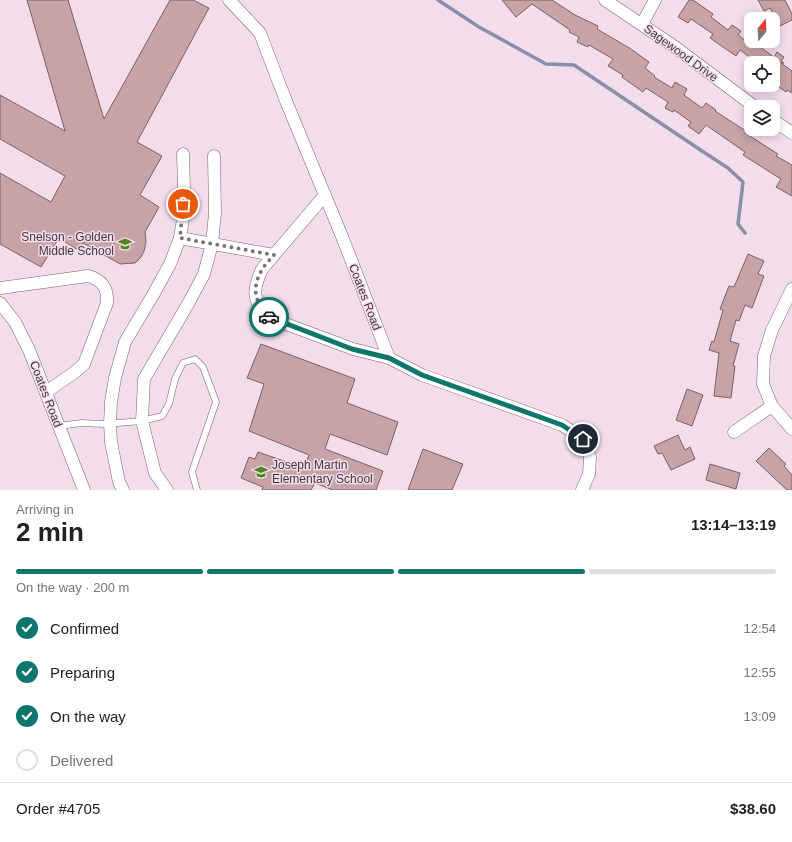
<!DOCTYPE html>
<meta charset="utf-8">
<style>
:root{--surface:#fff;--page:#f2f2f2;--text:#202124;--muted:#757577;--line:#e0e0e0;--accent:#0f766e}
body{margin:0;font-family:Helvetica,sans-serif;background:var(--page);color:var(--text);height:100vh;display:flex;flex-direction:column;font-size:15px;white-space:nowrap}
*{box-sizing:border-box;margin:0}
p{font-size:13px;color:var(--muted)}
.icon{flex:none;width:22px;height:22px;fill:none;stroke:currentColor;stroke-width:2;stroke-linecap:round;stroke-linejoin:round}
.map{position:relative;height:490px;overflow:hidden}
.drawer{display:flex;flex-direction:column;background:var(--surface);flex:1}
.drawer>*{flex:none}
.needle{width:26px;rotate:18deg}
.tools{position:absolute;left:744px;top:12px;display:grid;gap:8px}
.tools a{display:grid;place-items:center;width:36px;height:36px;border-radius:8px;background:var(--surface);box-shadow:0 2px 10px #0003;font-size:20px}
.pin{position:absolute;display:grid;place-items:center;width:34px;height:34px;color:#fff;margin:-17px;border:2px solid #fff;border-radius:50%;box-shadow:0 1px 4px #0007}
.courier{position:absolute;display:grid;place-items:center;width:40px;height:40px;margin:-20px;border:3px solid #0f766e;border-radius:50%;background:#fff;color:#222;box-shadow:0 1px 5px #0007}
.overview em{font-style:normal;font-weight:800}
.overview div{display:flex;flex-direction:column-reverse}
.overview{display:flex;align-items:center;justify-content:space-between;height:68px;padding:0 16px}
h1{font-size:26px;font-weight:800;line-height:30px}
.bar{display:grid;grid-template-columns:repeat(4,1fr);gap:6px 4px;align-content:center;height:48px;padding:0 16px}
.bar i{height:5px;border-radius:3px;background:var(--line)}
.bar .current{background:var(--accent)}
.bar p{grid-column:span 4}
.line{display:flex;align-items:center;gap:10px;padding:0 16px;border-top:1px solid var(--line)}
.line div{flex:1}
ol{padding:0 16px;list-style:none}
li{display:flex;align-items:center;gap:12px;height:44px}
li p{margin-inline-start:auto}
li .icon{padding:4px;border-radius:50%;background:var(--accent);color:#fff;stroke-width:4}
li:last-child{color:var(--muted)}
li i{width:22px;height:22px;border:2px solid var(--line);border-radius:50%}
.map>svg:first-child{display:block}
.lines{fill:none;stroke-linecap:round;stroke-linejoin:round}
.stream{stroke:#888eab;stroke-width:3.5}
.building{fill:#c7a2a7;stroke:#796265}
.lane-casing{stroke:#74626e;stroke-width:7}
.street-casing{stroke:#74626e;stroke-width:13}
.lane{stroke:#fff;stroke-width:6}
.street{stroke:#fff;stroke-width:12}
.done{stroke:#7f727a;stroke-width:4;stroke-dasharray:0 7.2}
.route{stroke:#0f766e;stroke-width:5}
.labels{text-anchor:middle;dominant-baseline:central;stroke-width:3;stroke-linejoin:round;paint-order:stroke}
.street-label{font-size:12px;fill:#40383d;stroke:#f3ddeb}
.poi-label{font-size:12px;fill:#40383d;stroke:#f3ddeb;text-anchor:end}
</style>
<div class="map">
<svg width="792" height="490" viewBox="0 0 792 490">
<rect width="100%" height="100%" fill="#f3ddeb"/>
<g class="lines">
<path class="stream" d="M 438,0 L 479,27 L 546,64 L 574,65 L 702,151 L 728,168 L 743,182 L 738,224 L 745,233"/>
</g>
<g class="building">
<path d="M 27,0 L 68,0 L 104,119 L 170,0 L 193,0 L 209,8 L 137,142 L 162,156 L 140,195 L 159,207 L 145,232 L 146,242 L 144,251 L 141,257 L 135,263 L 120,264 L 83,243 L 78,250 L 59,238 L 41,267 L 0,244 L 0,173 L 51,202 L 65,176 L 0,139 L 0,95 L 65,131 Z"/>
<path d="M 502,0 L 552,0 L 575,15 L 598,26 L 597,29 L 631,49 L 649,62 L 645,68 L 655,76 L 654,77 L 672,88 L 675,82 L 687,89 L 684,95 L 702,108 L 706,103 L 716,110 L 715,111 L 746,131 L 745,133 L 778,154 L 776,156 L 792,165 L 792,196 L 776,187 L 781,179 L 743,155 L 745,152 L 706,125 L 699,134 L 688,126 L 691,122 L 674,110 L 673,112 L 665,108 L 668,102 L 646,88 L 643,92 L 622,77 L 623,75 L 608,66 L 613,59 L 589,45 L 588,47 L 577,42 L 579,37 L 569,32 L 570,30 L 532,4 L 516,17 Z"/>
<path d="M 689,0 L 693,0 L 713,14 L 711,17 L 728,30 L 732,25 L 741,31 L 738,35 L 754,47 L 756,44 L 774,57 L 777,52 L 784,57 L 781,61 L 784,63 L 781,63 L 792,71 L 792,93 L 787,90 L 786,92 L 773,83 L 773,63 L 758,63 L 740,50 L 736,56 L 710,38 L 713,34 L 691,19 L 688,23 L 678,17 Z"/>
<path d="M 758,0 L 785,0 L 792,14 L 792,20 L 780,26 L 770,8 L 764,11 Z"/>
<path d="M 748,254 L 764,261 L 758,274 L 764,276 L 752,308 L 745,305 L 739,321 L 736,320 L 730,341 L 739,344 L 733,366 L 735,366 L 731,398 L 714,396 L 719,353 L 709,350 L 712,341 L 714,342 L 723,310 L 720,309 L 729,286 L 734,287 Z"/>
<path d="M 261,344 L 355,379 L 347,403 L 398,422 L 387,455 L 330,434 L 325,449 L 383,471 L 376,490 L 333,490 L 315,483 L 311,490 L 262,490 L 263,487 L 241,478 L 249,457 L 255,459 L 258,452 L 304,468 L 309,455 L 249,431 L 264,384 L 247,378 Z"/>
<path d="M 687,389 L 703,395 L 692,426 L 676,420 Z"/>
<path d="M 678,435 L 685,450 L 690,447 L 695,459 L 671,470 L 662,453 L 658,454 L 654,446 Z"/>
<path d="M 769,448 L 786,464 L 784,466 L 792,475 L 792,490 L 787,490 L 756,461 Z"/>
<path d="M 423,449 L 463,464 L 452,490 L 408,490 Z"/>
<path d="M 710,464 L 740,473 L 736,489 L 706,480 Z"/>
</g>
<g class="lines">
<g class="lane-casing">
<path id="lane" d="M 59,426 L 81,423 L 105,424 L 142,421 L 162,416 L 169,404 L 175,379 L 183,363 L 195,359 L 203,367 L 216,402 L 192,472 L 197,490"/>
</g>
<g class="street-casing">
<g id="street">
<path d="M 229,0 L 260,33 L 286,101 L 343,239 L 389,358 L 422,375 L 562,425 L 583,439 L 590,457 L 589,474 L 582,490"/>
<path d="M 605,0 L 675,47 L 755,107"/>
<path d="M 642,24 L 655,0"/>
<path d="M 773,120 L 792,133"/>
<path d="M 325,195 L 262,269 C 252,291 252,301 270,318 L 353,349 L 389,358"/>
<path d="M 180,238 L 274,255"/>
<path d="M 0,288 L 88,276 C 103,280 108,289 107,303 L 84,364 L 75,372 L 46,392"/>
<path d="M 792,289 L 772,330 L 764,356 L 763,384 L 772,406 L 792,429"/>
<path d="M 0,303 L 15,322 L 29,350 L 84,490"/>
<path d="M 734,432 L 772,406"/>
<path d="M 123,490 L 119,482 L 111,442 L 110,424 L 111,402 L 115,378 L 125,342 L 153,295 L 170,264 L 180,238 L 183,219 L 184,190 L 183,154"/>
<path d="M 167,490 L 155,473 L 142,421 L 144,379 L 188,304 L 204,274 L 212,244 L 215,213 L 214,156"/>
</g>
</g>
<use href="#lane" class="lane"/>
<use href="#street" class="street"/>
</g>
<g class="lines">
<path class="done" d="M 183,204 L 180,238 L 274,255 C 270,260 265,264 262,270 C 251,288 255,303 269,317"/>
<path class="route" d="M 269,317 L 352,349 L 389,358 L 422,375 L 562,425 L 583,439"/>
</g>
<defs>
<g id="school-bare" transform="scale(1.08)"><path d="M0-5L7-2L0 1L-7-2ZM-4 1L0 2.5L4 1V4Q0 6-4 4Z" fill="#4d841d" stroke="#f3ddeb" stroke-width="2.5" paint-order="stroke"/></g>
</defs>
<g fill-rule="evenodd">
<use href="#school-bare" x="125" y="244"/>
<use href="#school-bare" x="261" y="472"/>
</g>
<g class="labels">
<g class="street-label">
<text transform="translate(681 53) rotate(36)">Sagewood Drive</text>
<text transform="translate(365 297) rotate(69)">Coates Road</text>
<text transform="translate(46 394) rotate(69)">Coates Road</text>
</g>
<g class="poi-label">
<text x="114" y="237">Snelson - Golden<tspan x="114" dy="14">Middle School</tspan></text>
<text x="272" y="465" text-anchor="start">Joseph Martin<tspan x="272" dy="14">Elementary School</tspan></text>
</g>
</g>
</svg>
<div class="tools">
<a><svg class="needle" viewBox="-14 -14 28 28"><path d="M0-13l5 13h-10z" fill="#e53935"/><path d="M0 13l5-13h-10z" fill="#757577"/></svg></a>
<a><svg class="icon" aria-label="locate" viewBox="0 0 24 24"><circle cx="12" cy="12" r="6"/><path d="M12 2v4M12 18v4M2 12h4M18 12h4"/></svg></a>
<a><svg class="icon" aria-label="layers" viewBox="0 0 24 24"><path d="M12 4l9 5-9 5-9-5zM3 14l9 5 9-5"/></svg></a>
</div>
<div class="pin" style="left:183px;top:204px;background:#ea580c"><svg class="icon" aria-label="bag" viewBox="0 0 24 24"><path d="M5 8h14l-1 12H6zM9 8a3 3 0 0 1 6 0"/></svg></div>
<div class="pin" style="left:583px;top:439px;background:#1f2937"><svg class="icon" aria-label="home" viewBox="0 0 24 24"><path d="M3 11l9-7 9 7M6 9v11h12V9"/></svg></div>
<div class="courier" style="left:269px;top:317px"><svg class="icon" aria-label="car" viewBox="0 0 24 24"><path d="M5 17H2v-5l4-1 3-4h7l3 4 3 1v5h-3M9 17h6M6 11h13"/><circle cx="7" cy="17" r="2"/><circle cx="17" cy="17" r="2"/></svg></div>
</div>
<section class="drawer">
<div class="overview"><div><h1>2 min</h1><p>Arriving in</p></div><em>13:14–13:19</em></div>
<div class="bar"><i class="current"></i><i class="current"></i><i class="current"></i><i></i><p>On the way · 200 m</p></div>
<ol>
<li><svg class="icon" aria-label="check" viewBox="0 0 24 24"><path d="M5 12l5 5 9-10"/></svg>Confirmed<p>12:54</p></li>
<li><svg class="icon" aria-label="check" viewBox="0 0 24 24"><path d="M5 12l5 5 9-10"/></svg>Preparing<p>12:55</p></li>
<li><svg class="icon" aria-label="check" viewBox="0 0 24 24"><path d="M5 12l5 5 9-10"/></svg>On the way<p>13:09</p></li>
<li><i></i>Delivered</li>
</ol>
<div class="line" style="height:52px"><div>Order #4705</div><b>$38.60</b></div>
</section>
